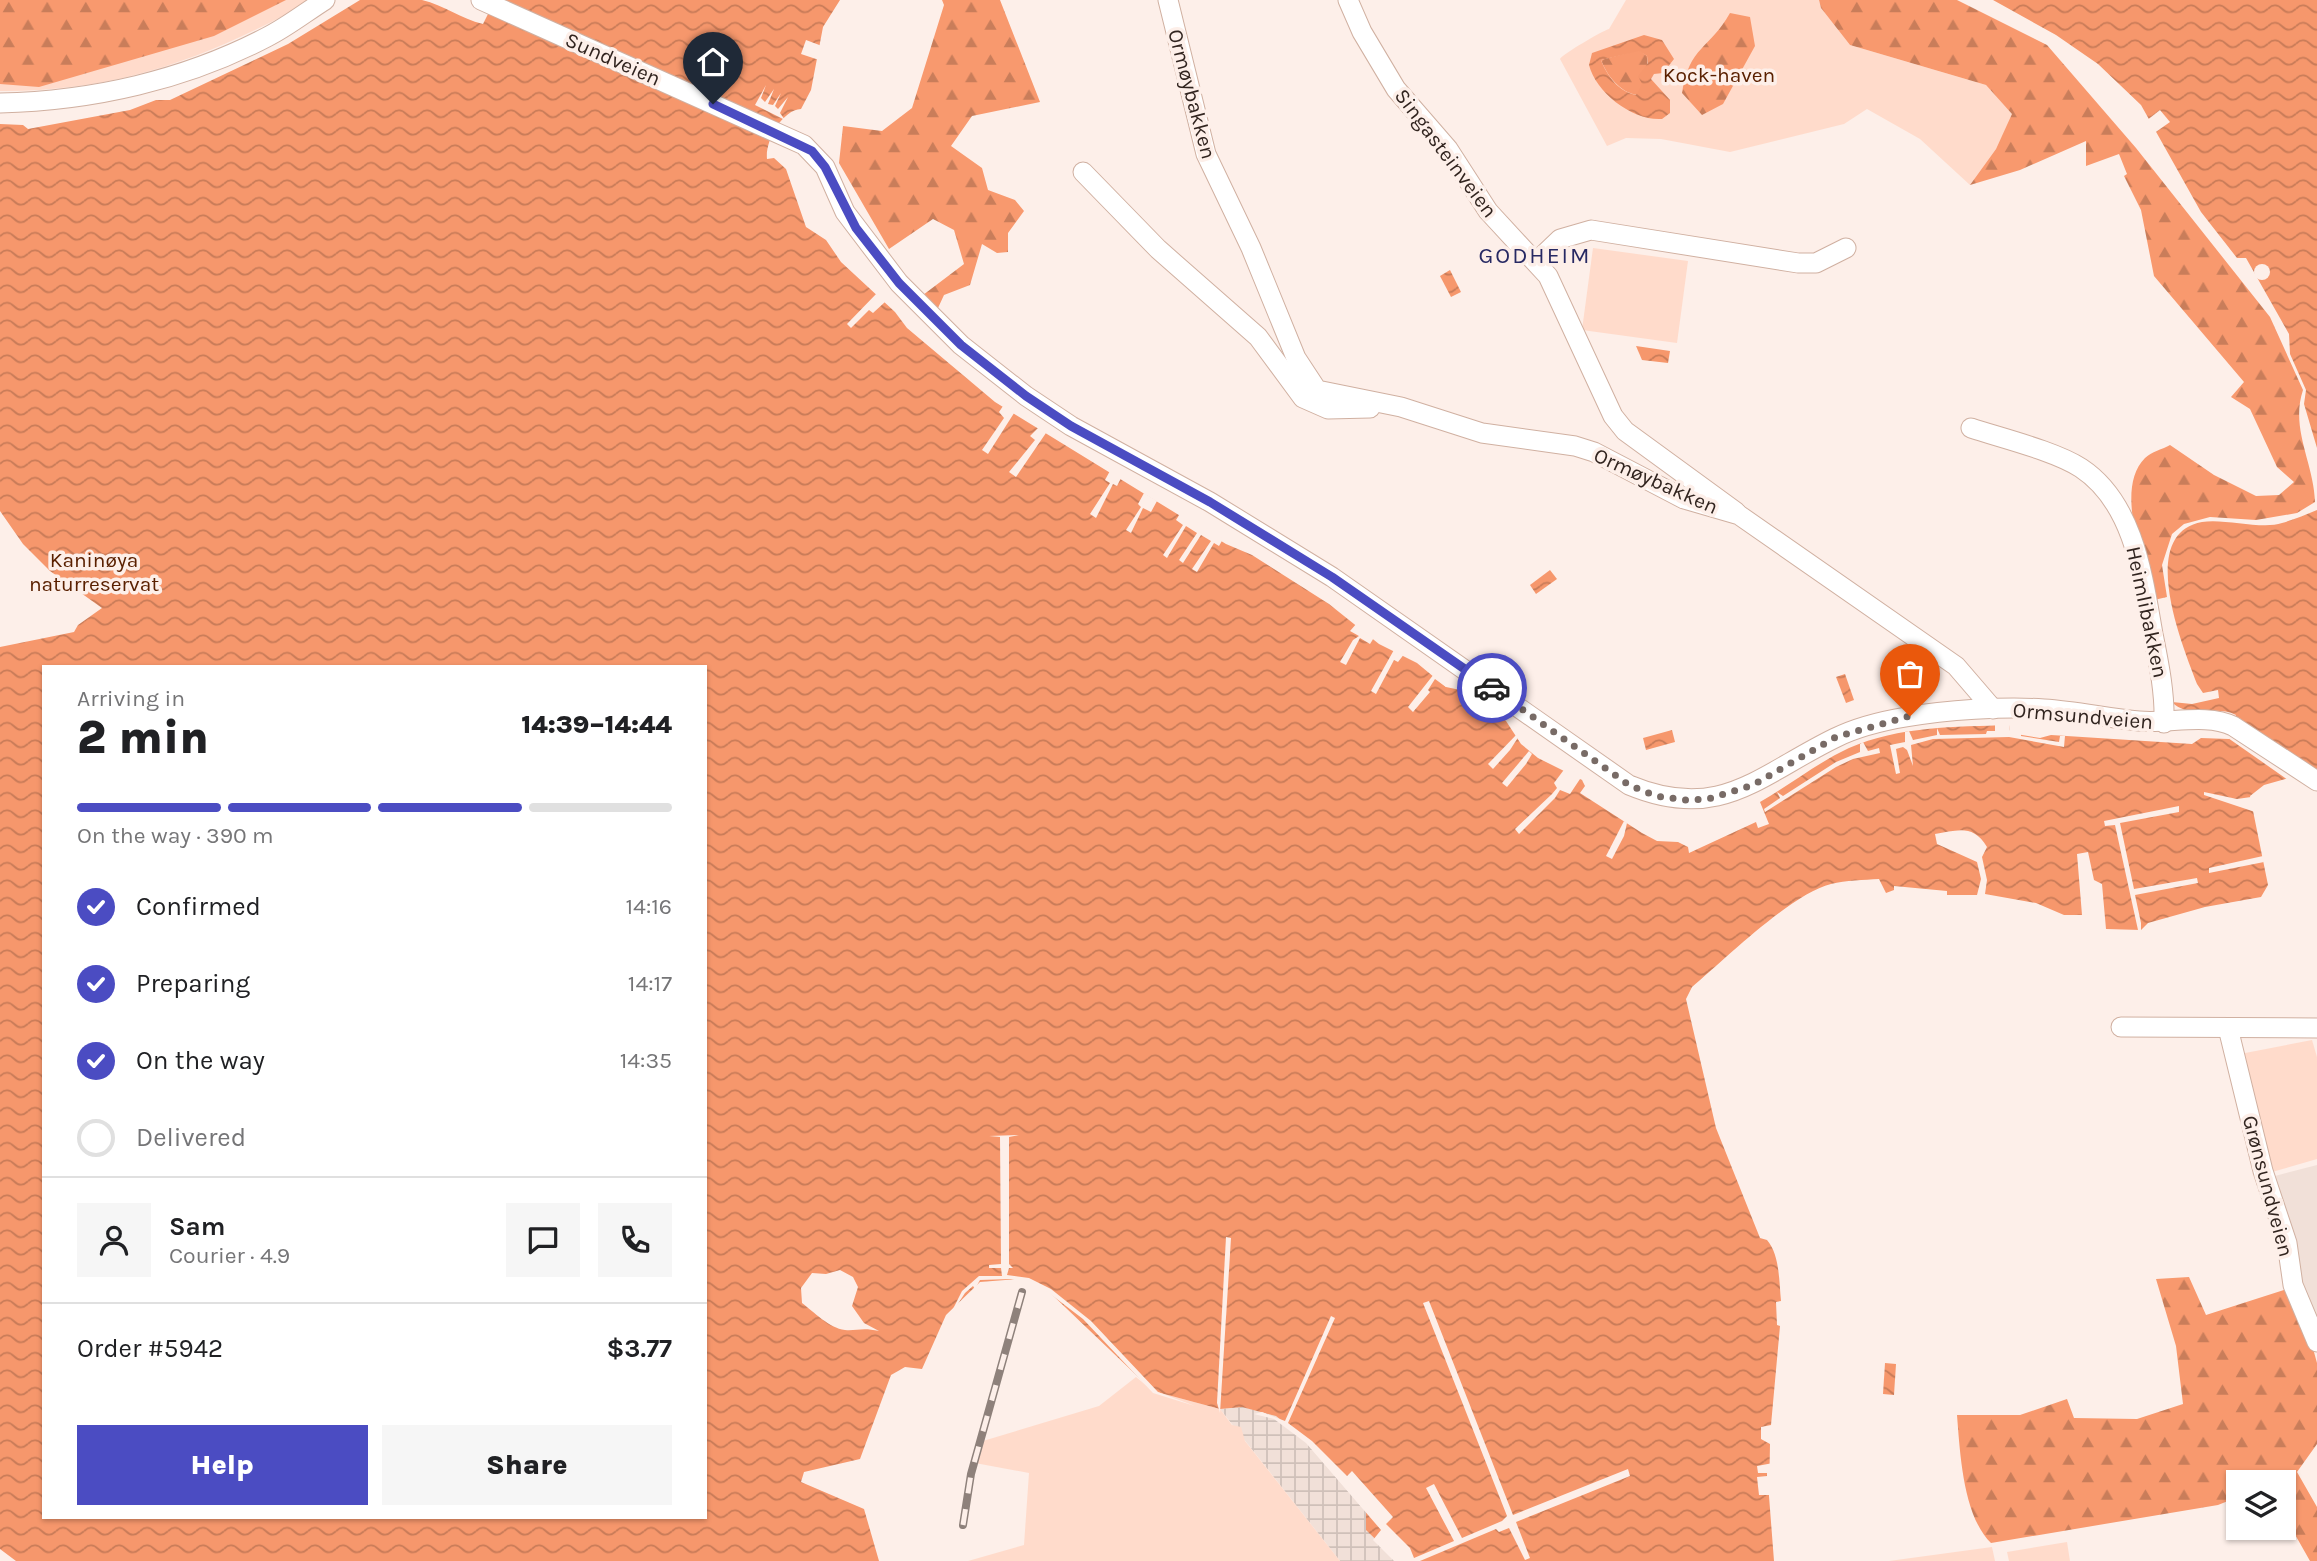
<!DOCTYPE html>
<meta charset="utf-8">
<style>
:root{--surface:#fff;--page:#f6f6f6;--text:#202124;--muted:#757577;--line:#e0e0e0;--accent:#4b4cc2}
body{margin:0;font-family:Karla,sans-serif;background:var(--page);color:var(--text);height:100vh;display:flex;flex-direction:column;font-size:26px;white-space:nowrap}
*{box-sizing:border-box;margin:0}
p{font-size:23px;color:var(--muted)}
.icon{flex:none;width:38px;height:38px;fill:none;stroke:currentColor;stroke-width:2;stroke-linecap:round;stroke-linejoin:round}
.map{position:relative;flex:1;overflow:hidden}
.details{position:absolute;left:42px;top:665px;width:665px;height:854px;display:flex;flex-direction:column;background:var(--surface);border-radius:0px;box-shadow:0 2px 5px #0004}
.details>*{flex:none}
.buttons{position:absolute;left:2226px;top:1470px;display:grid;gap:14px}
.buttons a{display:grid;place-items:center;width:70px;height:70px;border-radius:0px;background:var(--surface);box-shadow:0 2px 5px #0004;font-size:35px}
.pin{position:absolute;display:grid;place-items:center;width:60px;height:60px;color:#fff;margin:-72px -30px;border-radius:50% 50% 50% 0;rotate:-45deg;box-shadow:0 0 7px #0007}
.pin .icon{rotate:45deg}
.courier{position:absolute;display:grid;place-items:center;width:70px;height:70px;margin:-35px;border:5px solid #4b4cc2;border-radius:50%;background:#fff;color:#222;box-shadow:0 2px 9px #0007}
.summary em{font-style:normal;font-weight:800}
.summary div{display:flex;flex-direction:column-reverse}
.summary{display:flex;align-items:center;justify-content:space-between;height:119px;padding:0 35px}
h1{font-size:46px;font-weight:800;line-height:52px}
.bar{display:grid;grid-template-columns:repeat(4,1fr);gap:10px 7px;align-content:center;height:84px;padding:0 35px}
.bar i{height:9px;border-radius:5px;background:var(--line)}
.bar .current{background:var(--accent)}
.bar p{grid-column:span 4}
.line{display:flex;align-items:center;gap:18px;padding:0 35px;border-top:2px solid var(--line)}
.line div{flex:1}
.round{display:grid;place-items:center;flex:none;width:74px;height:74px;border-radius:0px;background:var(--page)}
ol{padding:0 35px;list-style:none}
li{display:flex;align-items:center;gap:21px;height:77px}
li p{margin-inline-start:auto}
li .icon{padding:7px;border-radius:50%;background:var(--accent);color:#fff;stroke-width:4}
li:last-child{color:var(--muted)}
li i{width:38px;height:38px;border:4px solid var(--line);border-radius:50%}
.cta{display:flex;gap:14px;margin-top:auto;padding:14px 35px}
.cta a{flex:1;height:80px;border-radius:0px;background:var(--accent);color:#fff;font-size:28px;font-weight:800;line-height:80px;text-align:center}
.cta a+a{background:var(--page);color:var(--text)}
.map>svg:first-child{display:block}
.built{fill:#f1e0d8}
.industrial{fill:url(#industrial-grid)}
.green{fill:#ffdbcb}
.forest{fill:url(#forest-firs)}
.water{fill:url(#water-waves);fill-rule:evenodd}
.pier{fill:#fdefe9}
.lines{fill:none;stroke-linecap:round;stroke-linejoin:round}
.minor-casing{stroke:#d0b0a1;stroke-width:21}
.minor{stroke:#fff;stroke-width:19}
.rail-casing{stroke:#8e817b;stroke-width:8}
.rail{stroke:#fdefe9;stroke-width:5;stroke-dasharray:16;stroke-linecap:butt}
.done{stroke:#786b66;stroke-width:7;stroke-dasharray:0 12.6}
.route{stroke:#4b4cc2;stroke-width:9}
.labels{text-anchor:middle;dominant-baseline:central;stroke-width:7;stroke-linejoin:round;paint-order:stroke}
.street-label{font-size:21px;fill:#31241f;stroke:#fdefe9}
.park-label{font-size:21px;fill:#5a2000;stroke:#fdefe9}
.neighbourhood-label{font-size:23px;letter-spacing:2px;fill:#272963;stroke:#fdefe9}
</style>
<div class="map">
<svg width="2317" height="1561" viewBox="0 0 2317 1561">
<defs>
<pattern id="industrial-grid" width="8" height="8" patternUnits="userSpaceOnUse" patternTransform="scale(1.75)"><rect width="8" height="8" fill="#f1e0d8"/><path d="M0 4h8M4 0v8" fill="none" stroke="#cfc0b9"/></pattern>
<pattern id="forest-firs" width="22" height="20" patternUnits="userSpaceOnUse" patternTransform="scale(1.75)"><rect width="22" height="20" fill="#f8996e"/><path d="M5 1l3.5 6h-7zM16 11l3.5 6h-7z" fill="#c97d5a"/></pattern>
<pattern id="water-waves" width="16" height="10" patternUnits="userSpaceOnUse" patternTransform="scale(1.75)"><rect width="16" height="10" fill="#f6976c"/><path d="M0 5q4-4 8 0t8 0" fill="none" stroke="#c87b58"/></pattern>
</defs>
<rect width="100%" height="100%" fill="#fdefe9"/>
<path class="built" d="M 2317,1165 L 2317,1323 L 2306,1300 L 2275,1176 Z"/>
<path class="industrial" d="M 1242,1407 L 1276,1415 L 1300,1435 L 1366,1512 L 1398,1561 L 1340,1561 L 1220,1409 Z"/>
<g class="green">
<path d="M 0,0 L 312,0 C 211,57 118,92 0,91 Z"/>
<path d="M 1626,0 L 1819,0 L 1821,8 L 1850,45 L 1986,85 L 2013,114 L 1996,149 L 1970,185 L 1920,139 L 1867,109 L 1844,124 L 1730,152 L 1661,139 L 1626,138 L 1607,146 L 1560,59 C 1563,54 1602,31 1609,29 Z"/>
<path d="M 1593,248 L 1688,261 L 1677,343 L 1582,330 Z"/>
<path d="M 2312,1040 L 2317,1057 L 2317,1159 L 2272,1172 L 2240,1054 Z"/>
<path d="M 1136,1377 L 1153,1391 L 1220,1409 L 1232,1425 L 1241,1427 L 1245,1441 L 1340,1561 L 968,1561 L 1024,1545 L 1029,1473 L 975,1463 L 983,1441 L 1099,1406 Z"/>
<path d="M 2067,1542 L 2070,1561 L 2009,1561 L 2007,1552 Z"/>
<path d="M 1992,1547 L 1995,1561 L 1889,1561 Z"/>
</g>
<g class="forest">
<path d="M 0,0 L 286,0 L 214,36 L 39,87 L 0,84 Z"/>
<path d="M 942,0 L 1000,0 L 1040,102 L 972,116 L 951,146 L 982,168 L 988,190 L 1015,200 L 1024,211 L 1008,233 L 1008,252 L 997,253 L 982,244 L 970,285 L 944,295 L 938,308 L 923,295 L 964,264 L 954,230 L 933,219 L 889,249 L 839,163 L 843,126 L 882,131 L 912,108 L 944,5 Z"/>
<path d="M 1819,0 L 1957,0 L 2047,45 L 2136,148 L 2270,317 L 2303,390 C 2290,429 2314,463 2315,502 L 2297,513 L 2256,520 L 2210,517 L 2184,524 L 2172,534 L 2162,565 L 2167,597 L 2154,600 C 2144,562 2114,489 2145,458 C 2151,452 2163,449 2170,445 L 2214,475 L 2256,496 L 2279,495 L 2294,482 L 2277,467 L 2250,409 L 2231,397 L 2244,382 L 2154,276 L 2141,210 L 2124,176 L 2127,174 L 2119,154 L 2086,166 L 2086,141 L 2020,170 L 1970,185 L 1996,149 L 2012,114 L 1986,85 L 1850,45 L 1821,8 Z"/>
<path d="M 1730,13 L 1750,17 L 1755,46 L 1723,104 L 1702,115 L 1682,93 C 1689,46 1710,49 1730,13 Z"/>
<path d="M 1639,50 L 1647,56 C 1649,65 1644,88 1637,95 C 1619,92 1607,75 1601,60 Z"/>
<path d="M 2189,1277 L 2206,1315 L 2287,1289 L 2309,1334 L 2317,1363 L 2317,1444 L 2297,1472 L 2317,1507 L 2317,1561 L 2310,1561 L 2284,1515 L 2284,1482 L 2238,1482 L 2238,1497 L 2218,1505 L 1991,1543 C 1963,1516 1960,1452 1957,1415 L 2020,1415 L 2067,1399 L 2074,1418 L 2137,1419 L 2183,1404 L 2176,1346 L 2156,1279 Z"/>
</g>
<g class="water">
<path d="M 360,0 C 379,0 403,0 422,0 C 444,5 461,19 483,24 L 495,0 L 840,0 L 823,27 L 811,90 L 801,109 C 782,110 765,141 767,159 L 774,158 L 786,169 L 806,227 L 826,240 L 841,262 L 895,312 L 907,328 L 995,402 L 1226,544 L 1252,555 L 1329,604 L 1379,644 L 1417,663 L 1446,687 L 1465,691 L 1484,702 L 1506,721 L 1521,744 L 1538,758 L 1582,780 L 1585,786 L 1580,793 L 1642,833 L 1657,841 L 1678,842 L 1688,847 L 1689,853 L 1756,822 L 1758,828 L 1769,824 L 1760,802 C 1790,785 1817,763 1849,748 C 1899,726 1955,727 2009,725 L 2010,733 L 2040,738 L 2051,735 L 2192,744 L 2201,738 L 2229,739 L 2236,715 C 2215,704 2189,720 2172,702 L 2192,704 L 2219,698 L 2218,690 L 2203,693 L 2197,684 C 2183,647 2136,534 2202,522 C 2224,518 2262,530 2282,523 C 2293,520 2305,515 2317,510 L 2317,770 L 2264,785 L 2250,796 L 2268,885 L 2261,897 L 2205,907 L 2148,923 L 2141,930 L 2106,929 L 2102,884 L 2094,880 L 2088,852 L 2077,854 L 2082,915 L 2064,915 L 2036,903 L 1985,894 L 1987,880 L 1982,857 L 1987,847 C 1973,823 1956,831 1935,834 L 1937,844 L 1977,862 L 1981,879 L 1977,895 L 1947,895 L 1947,891 L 1894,886 L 1894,890 L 1886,893 L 1879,879 C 1864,880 1846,880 1831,884 C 1791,894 1725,959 1692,987 L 1686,999 L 1716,1128 L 1760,1238 L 1767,1240 C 1780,1255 1779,1282 1781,1301 L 1776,1302 L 1777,1325 L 1780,1326 L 1771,1425 L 1761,1427 L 1761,1439 L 1770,1444 L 1769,1496 L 1774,1561 L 1398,1561 L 1366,1530 L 1366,1512 L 1333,1470 L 1300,1435 L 1276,1416 L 1242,1407 L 1220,1409 L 1153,1391 L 1044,1287 L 1019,1279 L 980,1282 L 946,1315 L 922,1369 L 905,1367 L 891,1375 L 860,1459 L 804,1472 L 801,1482 L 864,1509 L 879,1561 L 16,1561 L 0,1549 L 0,647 L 74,632 L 78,625 L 102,608 L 50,571 L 23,544 L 0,511 L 0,124 L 23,125 L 28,129 L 130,110 L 156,100 L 170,100 L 288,44 ZM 44,667 L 705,667 L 705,1517 L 44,1517 ZM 840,1270 L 853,1277 L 858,1287 L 852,1306 L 864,1323 L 879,1331 C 862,1327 857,1331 845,1330 C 829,1328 814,1312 802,1303 L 801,1288 L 812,1273 L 826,1274 Z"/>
<path d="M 1993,0 L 2317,0 L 2317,448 L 2304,404 L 2306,390 L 2290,354 L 2289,334 L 2246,258 L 2237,258 L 2201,212 L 2141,105 L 2098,64 L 2056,35 Z"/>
<path d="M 1644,35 L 1662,40 L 1674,59 L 1663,73 L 1654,74 L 1651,79 L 1670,100 L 1670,113 L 1662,119 C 1633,121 1596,93 1589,65 L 1592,53 ZM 1639,51 L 1647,56 L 1648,63 L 1638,76 L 1642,84 L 1636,95 C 1619,92 1607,76 1601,60 Z"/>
<path d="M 1450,270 L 1461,292 L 1451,297 L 1440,276 Z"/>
<path d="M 1636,346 L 1670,351 L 1668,363 L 1642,360 Z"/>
<path d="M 1550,570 L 1557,579 L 1536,594 L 1530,585 Z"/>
<path d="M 1845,674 L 1854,700 L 1846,703 L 1836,677 Z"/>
<path d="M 1672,730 L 1675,742 L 1646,750 L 1643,738 Z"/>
<path d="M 1885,1363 L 1896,1364 L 1894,1395 L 1883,1394 Z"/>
</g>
<g class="pier">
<path d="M 806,40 L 822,46 L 819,60 L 801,54 Z"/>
<path d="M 766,85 L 761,98 L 765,102 L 774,89 L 768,104 L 773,105 L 781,93 L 775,106 L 778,109 L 788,97 L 780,113 L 785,120 L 755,105 Z"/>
<path d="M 2160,110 L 2170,122 L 2153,134 L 2146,121 Z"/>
<circle cx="2262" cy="272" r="8"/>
<path d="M 877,293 L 885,302 L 873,313 L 869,310 L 851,328 L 847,324 Z"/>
<path d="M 1005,403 L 1016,410 L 988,454 L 982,450 L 1004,418 L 999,412 Z"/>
<path d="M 1041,425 L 1048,430 L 1016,477 L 1009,472 L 1035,440 L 1030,436 Z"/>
<path d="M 1111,469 L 1122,476 L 1117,486 L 1113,484 L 1096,518 L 1090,514 L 1110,483 L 1105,480 Z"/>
<path d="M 1144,493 L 1157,501 L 1151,512 L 1143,508 L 1131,533 L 1126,530 L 1141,507 L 1138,504 Z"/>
<path d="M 1181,512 L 1223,539 L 1219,546 L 1214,543 L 1197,572 L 1192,569 L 1211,541 L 1201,535 L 1183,563 L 1179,560 L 1197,533 L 1186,526 L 1167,558 L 1163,555 L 1183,525 L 1176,520 Z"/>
<path d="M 1357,623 L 1375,636 L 1370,644 L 1360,638 L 1346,665 L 1340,662 L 1353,640 L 1359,636 L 1350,631 Z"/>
<path d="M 1395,648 L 1405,653 L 1398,662 L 1394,660 L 1376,694 L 1371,691 Z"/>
<path d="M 1434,674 L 1448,684 L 1446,687 L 1435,679 L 1428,690 L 1430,692 L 1413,712 L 1408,707 Z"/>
<path d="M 2238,717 L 2311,769 L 2307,776 L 2291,782 L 2228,738 Z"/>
<path d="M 1995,725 L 2009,725 L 2010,731 L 2021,731 L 2021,736 L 2059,742 L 2060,736 L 2065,736 L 2064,747 L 2009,737 L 1933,739 L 1911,745 L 1913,766 L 1907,750 L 1903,747 L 1896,749 L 1900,773 L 1896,774 L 1890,745 L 1905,742 L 1905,732 L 1909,731 L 1913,740 L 1937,735 L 1937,728 L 1940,735 L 1986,734 L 1987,731 L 1995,731 Z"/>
<path d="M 1518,733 L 1519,736 L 1510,750 L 1493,769 L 1488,764 Z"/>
<path d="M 1863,742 L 1868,751 L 1879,748 L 1880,753 L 1853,759 L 1836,767 L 1765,812 L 1764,809 L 1780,798 L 1777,792 L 1783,796 L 1836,762 L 1860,752 L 1860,744 Z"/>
<path d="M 1529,751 L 1532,754 L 1526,764 L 1507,787 L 1502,783 Z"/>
<path d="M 1566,767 L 1582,776 L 1570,794 L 1560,790 L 1555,798 L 1519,834 L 1515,829 L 1552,794 L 1557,788 L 1554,783 Z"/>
<path d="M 2204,792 L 2237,799 L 2251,797 L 2255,812 L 2204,795 Z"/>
<path d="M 2179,806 L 2179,812 L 2120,823 L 2134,889 L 2197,878 L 2198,883 L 2135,895 L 2141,923 L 2141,930 L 2138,930 L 2115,825 L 2105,826 L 2104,821 Z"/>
<path d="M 1624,821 L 1627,823 L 1624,836 L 1612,859 L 1606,856 Z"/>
<path d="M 2263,856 L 2264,862 L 2209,873 L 2209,868 Z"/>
<path d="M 1019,1135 L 1009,1137 L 1009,1264 L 1013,1268 L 1009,1268 L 1007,1275 L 1029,1278 L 1051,1289 L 1091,1321 L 1158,1392 L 1195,1406 L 1153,1393 L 1083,1319 L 1045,1290 L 1032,1285 L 1011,1279 L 980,1280 L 975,1289 L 973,1286 L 965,1293 L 948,1319 L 962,1291 L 979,1276 L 1002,1276 L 1001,1268 L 989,1268 L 989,1265 L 1001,1264 L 1000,1137 L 989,1136 Z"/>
<path d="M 1226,1237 L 1231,1238 L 1220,1413 L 1217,1403 Z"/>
<path d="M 1429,1301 L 1513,1515 L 1628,1469 L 1630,1476 L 1516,1522 L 1530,1558 L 1525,1560 L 1509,1528 L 1499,1532 L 1496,1529 L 1420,1561 L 1394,1561 L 1373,1540 L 1381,1530 L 1306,1443 L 1274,1419 L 1254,1414 L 1262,1412 L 1285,1421 L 1331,1316 L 1335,1318 L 1288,1423 L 1312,1441 L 1347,1476 L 1352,1471 L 1393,1517 L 1386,1524 L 1410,1548 L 1414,1558 L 1454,1541 L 1426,1488 L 1434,1484 L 1462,1538 L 1502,1521 L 1507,1516 L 1423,1303 Z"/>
<path d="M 1773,1463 L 1773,1495 L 1759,1495 L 1757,1477 L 1767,1476 L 1767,1473 L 1758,1473 L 1757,1466 Z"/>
</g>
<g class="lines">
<g class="minor-casing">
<g id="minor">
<path d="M 481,0 L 804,145 L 825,167 L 845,212 L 899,283 L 961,345 L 1026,396 L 1071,426 L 1210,502 L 1332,577 L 1629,785 C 1720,823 1759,775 1835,738 C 1857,727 1882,721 1906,717 C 1945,710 2004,706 2044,709 C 2076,711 2107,718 2139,721 C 2168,724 2207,713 2233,726 L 2317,781"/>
<path d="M 1168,0 L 1206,154 L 1251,248 L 1296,358 L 1317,390 L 1401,407 L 1482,433 L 1575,446 L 1594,452 L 1684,499 L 1739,515 L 1956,666 L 1993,709"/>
<path d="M 1348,0 L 1362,32 L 1396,89 L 1448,149 L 1488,211 L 1548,276 L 1613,416 L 1625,431 L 1736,512"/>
<path d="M 0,103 C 92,101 185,80 267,37 C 287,27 306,12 325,0"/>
<path d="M 1083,172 L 1158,249 L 1258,337 L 1303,398 L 1328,409 L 1370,408"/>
<path d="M 1536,262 L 1560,239 L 1591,230 L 1798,263 L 1816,263 L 1846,248"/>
<path d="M 1971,428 C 2001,438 2055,451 2081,468 C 2134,503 2143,577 2153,634 C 2159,664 2165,693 2164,723"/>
<path d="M 2121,1027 L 2317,1028"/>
<path d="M 2228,1028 L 2263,1171 L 2287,1243 L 2293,1285 L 2317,1342"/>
</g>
</g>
<use href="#minor" class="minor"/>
<g class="rail-casing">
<path id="rail" d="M 963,1525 L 971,1474 L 1022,1292"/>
</g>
<use href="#rail" class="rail"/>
</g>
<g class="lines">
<path class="done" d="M 1492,688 L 1629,785 L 1656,796 L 1685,800 L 1708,799 L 1753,785 L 1836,737 L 1910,716"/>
<path class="route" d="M 713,104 L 812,151 L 825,167 L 856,228 L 899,283 L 961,345 L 1026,396 L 1071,426 L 1210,502 L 1332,577 L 1492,688"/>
</g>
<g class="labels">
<g class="street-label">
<text transform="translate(613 59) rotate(24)">Sundveien</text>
<text transform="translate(1192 94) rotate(75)">Ormøybakken</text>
<text transform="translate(1446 153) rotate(53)">Singasteinveien</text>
<text transform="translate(1656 481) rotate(24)">Ormøybakken</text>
<text transform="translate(2147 612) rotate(78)">Heimlibakken</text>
<text transform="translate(2083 716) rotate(5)">Ormsundveien</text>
<text transform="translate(2268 1186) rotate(75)">Grønsundveien</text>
</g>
<g class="park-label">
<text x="1719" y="75">Kock-haven</text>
<text x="94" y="560">Kaninøya<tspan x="94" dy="24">naturreservat</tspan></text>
</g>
<g class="neighbourhood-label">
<text x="1535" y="255">GODHEIM</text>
</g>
</g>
</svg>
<div class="buttons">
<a><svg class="icon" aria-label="layers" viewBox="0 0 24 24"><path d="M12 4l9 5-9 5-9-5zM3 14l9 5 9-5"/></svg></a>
</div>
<div class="pin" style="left:1910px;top:716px;background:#ea580c"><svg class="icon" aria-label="bag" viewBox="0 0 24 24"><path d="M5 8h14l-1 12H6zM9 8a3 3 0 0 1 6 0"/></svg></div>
<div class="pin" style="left:713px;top:104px;background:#1f2937"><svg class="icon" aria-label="home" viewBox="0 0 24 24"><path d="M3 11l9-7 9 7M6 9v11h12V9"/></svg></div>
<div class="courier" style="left:1492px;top:688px"><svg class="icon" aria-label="car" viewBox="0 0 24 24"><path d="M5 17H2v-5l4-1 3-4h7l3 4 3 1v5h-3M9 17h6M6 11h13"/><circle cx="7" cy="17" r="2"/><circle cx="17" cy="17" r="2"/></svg></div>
<section class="details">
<div class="summary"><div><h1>2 min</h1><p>Arriving in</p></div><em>14:39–14:44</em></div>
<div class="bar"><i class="current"></i><i class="current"></i><i class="current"></i><i></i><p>On the way · 390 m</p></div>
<ol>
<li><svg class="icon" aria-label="check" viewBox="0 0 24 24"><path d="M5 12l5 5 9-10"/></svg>Confirmed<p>14:16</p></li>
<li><svg class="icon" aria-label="check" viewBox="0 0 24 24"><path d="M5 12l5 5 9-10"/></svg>Preparing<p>14:17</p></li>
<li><svg class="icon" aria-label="check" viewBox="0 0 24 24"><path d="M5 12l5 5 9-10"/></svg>On the way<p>14:35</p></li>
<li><i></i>Delivered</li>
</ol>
<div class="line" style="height:126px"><a class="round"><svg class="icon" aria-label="person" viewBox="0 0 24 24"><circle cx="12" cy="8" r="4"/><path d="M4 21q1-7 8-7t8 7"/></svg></a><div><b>Sam</b><p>Courier · 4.9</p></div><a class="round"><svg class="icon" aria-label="chat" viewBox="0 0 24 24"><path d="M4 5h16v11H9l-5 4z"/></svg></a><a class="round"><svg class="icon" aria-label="phone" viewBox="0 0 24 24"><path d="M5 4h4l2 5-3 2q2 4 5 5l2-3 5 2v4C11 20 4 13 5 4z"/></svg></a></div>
<div class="line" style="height:91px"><div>Order #5942</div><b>$3.77</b></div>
<div class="cta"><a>Help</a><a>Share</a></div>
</section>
</div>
